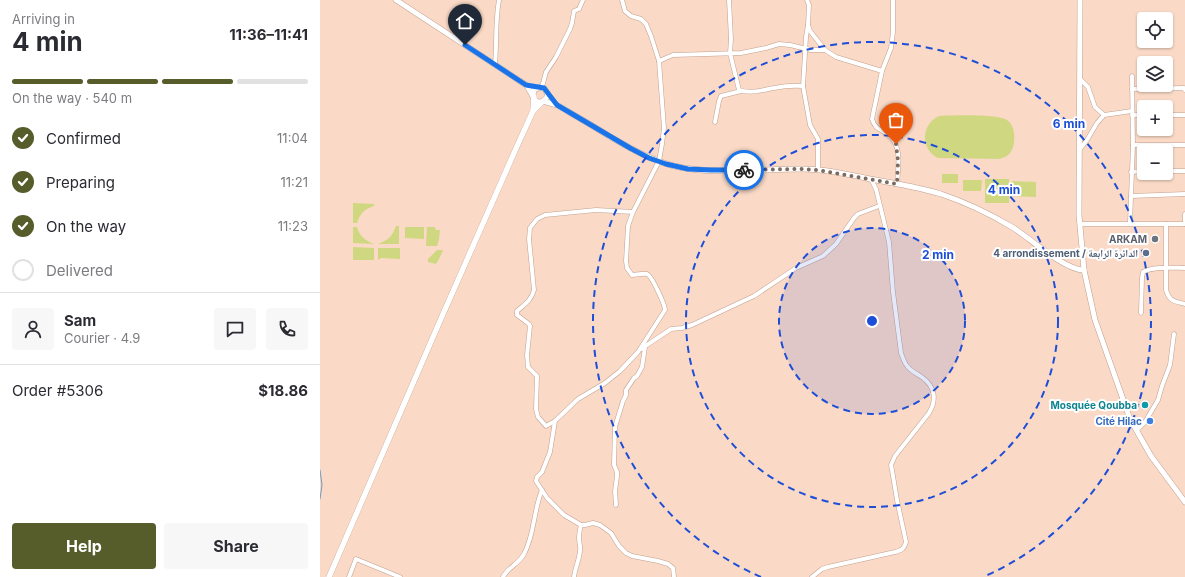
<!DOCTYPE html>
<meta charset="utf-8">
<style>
:root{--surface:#fff;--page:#f7f7f7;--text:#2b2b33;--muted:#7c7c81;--line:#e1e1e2;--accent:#565c2a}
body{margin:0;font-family:Inter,"Noto Naskh Arabic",sans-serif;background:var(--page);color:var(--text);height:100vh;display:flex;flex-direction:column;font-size:15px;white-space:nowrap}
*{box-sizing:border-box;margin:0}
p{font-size:13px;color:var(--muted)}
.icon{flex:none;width:22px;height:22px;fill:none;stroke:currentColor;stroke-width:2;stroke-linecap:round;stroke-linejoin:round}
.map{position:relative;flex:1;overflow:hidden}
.details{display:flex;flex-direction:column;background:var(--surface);width:320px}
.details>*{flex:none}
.buttons{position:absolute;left:817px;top:12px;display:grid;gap:8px}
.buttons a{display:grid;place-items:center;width:36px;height:36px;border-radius:4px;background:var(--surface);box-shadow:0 1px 3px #0004;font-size:20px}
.pin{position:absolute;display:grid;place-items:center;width:34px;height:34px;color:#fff;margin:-41px -17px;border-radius:50% 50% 50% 0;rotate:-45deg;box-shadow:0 0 4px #0007}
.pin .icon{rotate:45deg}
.courier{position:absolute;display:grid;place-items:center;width:40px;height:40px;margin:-20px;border:3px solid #1a73e8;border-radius:50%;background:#fff;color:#222;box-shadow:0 1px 5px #0007}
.overview em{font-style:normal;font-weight:700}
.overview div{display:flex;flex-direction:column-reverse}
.overview{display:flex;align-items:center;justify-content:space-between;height:68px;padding:0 12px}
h1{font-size:26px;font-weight:700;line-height:30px}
.bar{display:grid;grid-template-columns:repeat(4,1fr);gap:6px 4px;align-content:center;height:48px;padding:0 12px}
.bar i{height:5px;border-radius:3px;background:var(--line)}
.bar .selected{background:var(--accent)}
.bar p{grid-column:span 4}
.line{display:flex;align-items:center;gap:10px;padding:0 12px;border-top:1px solid var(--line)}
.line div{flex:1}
.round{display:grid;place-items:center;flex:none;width:42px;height:42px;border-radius:4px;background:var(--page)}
ol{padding:0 12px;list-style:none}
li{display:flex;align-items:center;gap:12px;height:44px}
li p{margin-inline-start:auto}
li .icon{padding:4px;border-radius:50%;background:var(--accent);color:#fff;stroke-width:4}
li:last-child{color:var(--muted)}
li i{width:22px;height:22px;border:2px solid var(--line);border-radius:50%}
.button{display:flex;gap:8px;margin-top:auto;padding:8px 12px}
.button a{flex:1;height:46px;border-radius:4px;background:var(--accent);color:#fff;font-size:16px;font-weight:700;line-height:46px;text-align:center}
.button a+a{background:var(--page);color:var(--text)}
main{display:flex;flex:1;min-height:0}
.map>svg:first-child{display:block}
.green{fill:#cfd881}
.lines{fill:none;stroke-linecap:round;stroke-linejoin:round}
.stream{stroke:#729abe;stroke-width:1}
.minor-casing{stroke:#c0a18f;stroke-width:5}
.major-casing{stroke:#c0a18f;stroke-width:6}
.highway-casing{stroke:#c0a18f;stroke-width:6}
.minor{stroke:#fff;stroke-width:4}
.major{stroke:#fff;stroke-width:5}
.highway{stroke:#fff;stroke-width:5.5}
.done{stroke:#7e6a5f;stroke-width:4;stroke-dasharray:0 7.2}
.route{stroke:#1a73e8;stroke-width:5}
.ring{fill:none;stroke:#1d4ed8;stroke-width:2;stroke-dasharray:7 5}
.worship-dot{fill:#6b7280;stroke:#fff;stroke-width:1.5}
.service-dot{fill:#5c6f8a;stroke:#fff;stroke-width:1.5}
.culture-dot{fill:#0f9aa8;stroke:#fff;stroke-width:1.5}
.shop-dot{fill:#3f7fe0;stroke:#fff;stroke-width:1.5}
.labels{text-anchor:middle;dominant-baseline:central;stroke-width:4;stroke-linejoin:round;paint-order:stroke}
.worship-label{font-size:10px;font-weight:bold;fill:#5b616d;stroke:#fff;text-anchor:end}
.service-label{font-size:10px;font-weight:bold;fill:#4e5e75;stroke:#fff;text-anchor:end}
.culture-label{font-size:10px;font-weight:bold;fill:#0d838f;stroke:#fff;text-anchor:end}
.shop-label{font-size:10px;font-weight:bold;fill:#366cbe;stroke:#fff;text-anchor:end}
.centre{fill:#1d4ed8;stroke:#fff;stroke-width:2}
.ring-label{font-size:12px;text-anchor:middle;font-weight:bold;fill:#1d4ed8;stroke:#fff;stroke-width:4;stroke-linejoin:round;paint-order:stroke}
</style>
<main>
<section class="details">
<div class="overview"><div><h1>4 min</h1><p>Arriving in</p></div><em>11:36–11:41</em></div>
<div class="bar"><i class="selected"></i><i class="selected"></i><i class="selected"></i><i></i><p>On the way · 540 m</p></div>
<ol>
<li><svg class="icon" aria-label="check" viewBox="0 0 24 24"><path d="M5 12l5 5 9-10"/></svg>Confirmed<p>11:04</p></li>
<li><svg class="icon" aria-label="check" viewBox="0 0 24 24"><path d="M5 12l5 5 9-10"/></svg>Preparing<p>11:21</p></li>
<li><svg class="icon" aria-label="check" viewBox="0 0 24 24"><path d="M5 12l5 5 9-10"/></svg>On the way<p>11:23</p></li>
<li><i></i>Delivered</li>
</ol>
<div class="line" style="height:72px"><a class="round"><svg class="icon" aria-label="person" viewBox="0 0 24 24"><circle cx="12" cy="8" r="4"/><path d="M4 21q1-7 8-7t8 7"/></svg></a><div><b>Sam</b><p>Courier · 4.9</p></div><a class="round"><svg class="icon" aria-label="chat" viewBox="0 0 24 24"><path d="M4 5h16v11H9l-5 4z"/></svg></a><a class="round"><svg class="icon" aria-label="phone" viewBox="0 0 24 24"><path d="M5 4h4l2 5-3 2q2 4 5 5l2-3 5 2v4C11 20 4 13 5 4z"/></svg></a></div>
<div class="line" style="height:52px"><div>Order #5306</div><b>$18.86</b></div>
<div class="button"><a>Help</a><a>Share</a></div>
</section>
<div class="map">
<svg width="865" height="577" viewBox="0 0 865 577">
<rect width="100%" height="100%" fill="#fad9c6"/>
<g class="green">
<path d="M 619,116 C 631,115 679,114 687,120 C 694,125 695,134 694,142 C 693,152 688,157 679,159 L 618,158 C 600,149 601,124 619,116 Z"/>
<rect x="622" y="174" width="16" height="9"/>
<rect x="665" y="179" width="24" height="24"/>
<path d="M 643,180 L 662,180 L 661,191 L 643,191 Z"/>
<path d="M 692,181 L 716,182 L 716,197 L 692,196 Z"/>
<path d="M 33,203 L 54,204 L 54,206 C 44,209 40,214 37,223 L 33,223 Z"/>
<path d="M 76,226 L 79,226 L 79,244 L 58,244 C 68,240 72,237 76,226 Z"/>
<path d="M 33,227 L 37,227 C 39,236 46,241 54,244 L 33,243 Z"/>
<path d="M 85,227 L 104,227 L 104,239 L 85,238 Z"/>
<path d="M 107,227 L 115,227 L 116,230 L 120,230 L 119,239 L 117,246 L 106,246 Z"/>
<path d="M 33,247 L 54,248 L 54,260 L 33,260 Z"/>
<path d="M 58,248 L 80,248 L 80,259 L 61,258 L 58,260 Z"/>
<path d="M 117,250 L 123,250 L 120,257 L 116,264 L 108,262 L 108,259 Z"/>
</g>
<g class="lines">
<path class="stream" d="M 0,470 L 2,485 L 0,499"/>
<g class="minor-casing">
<g id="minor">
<path d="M 302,0 L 305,11 L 311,16 L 321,19 L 326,24 L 331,36 L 339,61 L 344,128 L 342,144 L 339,161 L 313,212 L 308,226 L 306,261 L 307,268 L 312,275 C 317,275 323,273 327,274 C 332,276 345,305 345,310 L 318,352 L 300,371 L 285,383 L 258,399 L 235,421 L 226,426 L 218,417 L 216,409 L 217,376 L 208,367 L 207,355 L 210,326 L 209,324 L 197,315 L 197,311 C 205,304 211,301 214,290 L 209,239 L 210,228 L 217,219 L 225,215 L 276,210 L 313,212"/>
<path d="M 409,0 L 411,39 L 410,53 L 419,90 C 431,94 442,90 454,88 C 464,86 473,85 483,86"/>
<path d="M 487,0 L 489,5 L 488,25 L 490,31 L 505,50 L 516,57 L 562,71"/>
<path d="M 573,0 L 573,32 L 571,48 L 562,71 L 552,119 C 555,129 560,129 567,134 C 583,144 578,168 577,184"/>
<path d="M 488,25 L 486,37 L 483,86 L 490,125 L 498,139 L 498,170"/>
<path d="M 339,61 L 353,55 L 421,53 L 446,48 L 459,44 L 470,45 L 491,50 L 505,50"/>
<path d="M 175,64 C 177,43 175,21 179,0"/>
<path d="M 760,79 L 768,87 L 775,107 L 784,115"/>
<path d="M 222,87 L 226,72 L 236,57 L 250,29 L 252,23 L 254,11 L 259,9 L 263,0"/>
<path d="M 812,89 L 864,88 L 865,90"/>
<path d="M 812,115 L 824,115"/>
<path d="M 846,115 L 865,115"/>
<path d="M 395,122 L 399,101 L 401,96 L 421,91"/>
<path d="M 813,145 L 865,145"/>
<path d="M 760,149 L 767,140 L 777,123 L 784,115 L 812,111"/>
<path d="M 846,171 L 865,171"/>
<path d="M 811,172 L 824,171"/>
<path d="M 811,196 L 865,194"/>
<path d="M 810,223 L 813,145 L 812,76"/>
<path d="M 760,224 L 865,224"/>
<path d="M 846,224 L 846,290 C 850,302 854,301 865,304"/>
<path d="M 865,224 L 865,214"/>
<path d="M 821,313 L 822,278 L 823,272 C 833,266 854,268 865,268"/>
<path d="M 321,349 L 351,329 L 362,328 L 372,325 L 434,296 L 476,268 L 503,256 L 516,244 L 534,218 L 538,214 L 559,206"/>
<path d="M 235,421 L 230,452 L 222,472 L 217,477 L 216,481 L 227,498 L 244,515 L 261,525 L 265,525 L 273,523 L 280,525 L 291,533 L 299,546 L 306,553 L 312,556 L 338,561 L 348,564 L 353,568 L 354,577"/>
<path d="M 817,430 L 825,422 L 838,400 L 842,386 L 850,365 L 854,334"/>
<path d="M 296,505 L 295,491 L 297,476 L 297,472 L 294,465 L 295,427 L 303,401 L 306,395 L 306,390 L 314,378 L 317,376 L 322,367 L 325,347"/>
<path d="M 29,577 L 36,559 L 80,577"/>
<path d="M 183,577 C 188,567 199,564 204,554 C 215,534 213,511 222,490"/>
<path d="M 254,577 C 255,568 259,561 260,551 C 261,547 259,543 259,538 C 259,534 260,529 261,525"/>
<path d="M 492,577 L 502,569 L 508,567 L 575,552 C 582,550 584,549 586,542 L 577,500 L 572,470 L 571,465 L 575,456 L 609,413 C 617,400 615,387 603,378 C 598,374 592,372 588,367 C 584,363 583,358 581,353 L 573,292 L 569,242 L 556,189 L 551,179"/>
</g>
</g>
<g class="major-casing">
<g id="major">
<path d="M 76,0 L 206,85 C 210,90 212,96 215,100 C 220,105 226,100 228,95 L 225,89 L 220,87 L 214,90 L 213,95"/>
<path d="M 760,0 L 759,215 L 764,270 L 775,320 L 810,419 L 831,456 L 865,502"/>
<path d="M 223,101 L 237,105 C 254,115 272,125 289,136 C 310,148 330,160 354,166 C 393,175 441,169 481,169 C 504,169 527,174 550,179 C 574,183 598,187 621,194 C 645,202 670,214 692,227 C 710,238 744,270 764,270"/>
</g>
</g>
<g class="highway-casing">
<g id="highway">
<path d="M 213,111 L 214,97"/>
<path d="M 9,577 L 123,314 L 198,144 L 213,111 L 222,102"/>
</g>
</g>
<use href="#minor" class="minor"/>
<use href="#major" class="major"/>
<use href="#highway" class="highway"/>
</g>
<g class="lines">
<path class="done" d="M 424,170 L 481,169 L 498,170 L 577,184 L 578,161 L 576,144"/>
<path class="route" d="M 145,45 L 206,85 L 224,88 L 237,105 L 310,148 L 329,158 L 346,164 L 368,169 L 391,170 L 424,170"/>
</g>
<circle cx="552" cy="321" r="93" fill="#1d4ed8" fill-opacity=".12"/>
<g class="ring">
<circle cx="552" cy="321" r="93"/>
<circle cx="552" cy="321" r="186"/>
<path d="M441 577A279 279 0 1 1 663 577"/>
</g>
<circle class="worship-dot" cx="835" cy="239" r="4"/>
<circle class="service-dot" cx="826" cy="253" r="4"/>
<circle class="culture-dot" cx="825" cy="405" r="4"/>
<circle class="shop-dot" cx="830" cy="421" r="4"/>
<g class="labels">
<g class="worship-label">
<text x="827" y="239">ARKAM</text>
</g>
<g class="service-label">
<text x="818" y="253">4 arrondissement / الدائرة الرابعة</text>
</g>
<g class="culture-label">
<text x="817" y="405">Mosquée Qoubba</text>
</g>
<g class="shop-label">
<text x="822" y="421">Cité Hilac</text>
</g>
</g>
<circle cx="552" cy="321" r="6" class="centre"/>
<g class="ring-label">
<text x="749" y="128">6 min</text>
<text x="684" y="194">4 min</text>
<text x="618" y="259">2 min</text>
</g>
</svg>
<div class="buttons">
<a><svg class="icon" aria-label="locate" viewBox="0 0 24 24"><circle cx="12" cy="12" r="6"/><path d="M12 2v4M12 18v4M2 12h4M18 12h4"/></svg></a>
<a><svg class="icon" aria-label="layers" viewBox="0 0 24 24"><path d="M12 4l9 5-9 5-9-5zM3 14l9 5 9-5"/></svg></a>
<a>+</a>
<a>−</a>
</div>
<div class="pin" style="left:576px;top:144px;background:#ea580c"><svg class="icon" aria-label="bag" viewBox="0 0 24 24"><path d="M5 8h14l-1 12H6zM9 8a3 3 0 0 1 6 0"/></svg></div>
<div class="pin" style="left:145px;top:45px;background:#1f2937"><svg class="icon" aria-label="home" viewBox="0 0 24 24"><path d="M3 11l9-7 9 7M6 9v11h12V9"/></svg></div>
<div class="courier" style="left:424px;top:170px"><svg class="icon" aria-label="bike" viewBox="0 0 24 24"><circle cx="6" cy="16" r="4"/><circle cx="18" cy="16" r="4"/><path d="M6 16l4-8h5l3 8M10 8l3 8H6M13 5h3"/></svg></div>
</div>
</main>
